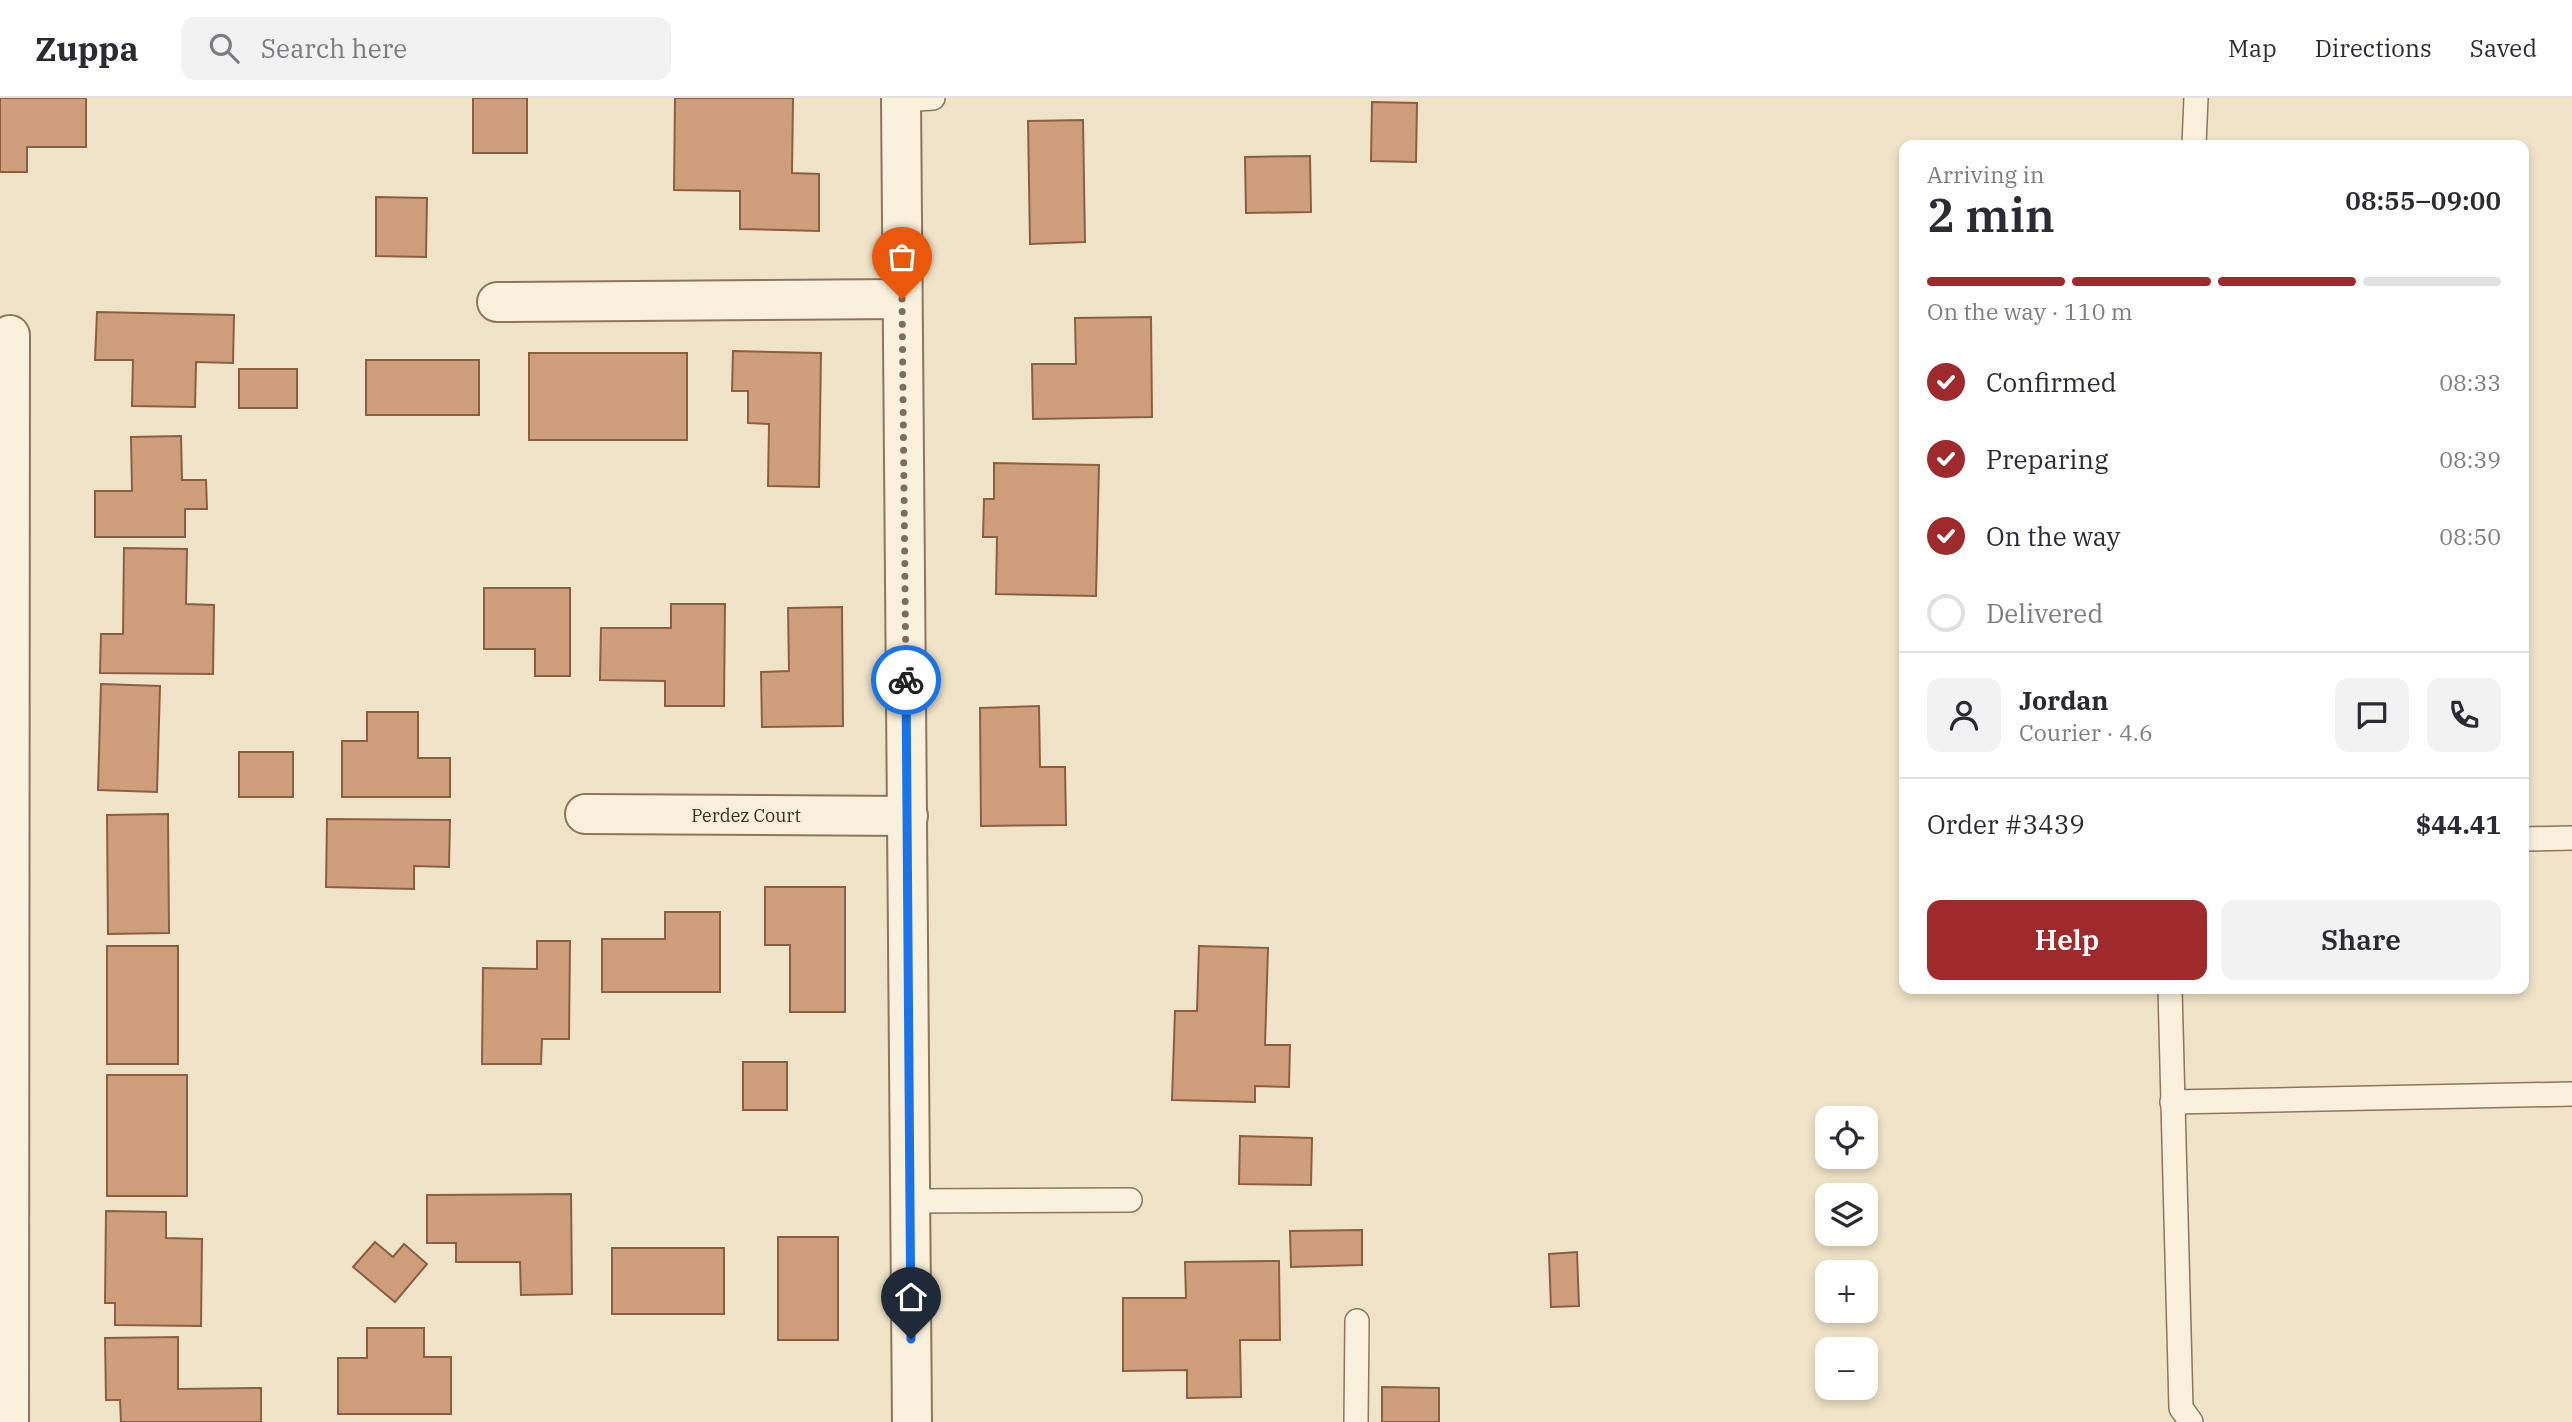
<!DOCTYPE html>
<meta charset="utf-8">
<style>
:root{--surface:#fff;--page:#f2f2f3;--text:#2b2b33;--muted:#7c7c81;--line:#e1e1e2;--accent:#9e2a2b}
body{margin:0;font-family:"IBM Plex Serif",serif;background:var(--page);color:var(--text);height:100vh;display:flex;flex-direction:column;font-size:26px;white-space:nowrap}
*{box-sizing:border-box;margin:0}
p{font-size:23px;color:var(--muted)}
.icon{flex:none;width:38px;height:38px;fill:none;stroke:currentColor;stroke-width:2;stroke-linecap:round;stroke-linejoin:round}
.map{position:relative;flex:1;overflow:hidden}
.drawer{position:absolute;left:1899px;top:42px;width:630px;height:854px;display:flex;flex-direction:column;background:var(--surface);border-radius:14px;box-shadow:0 4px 10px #0003}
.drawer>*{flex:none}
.buttons{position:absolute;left:1815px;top:1008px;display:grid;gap:14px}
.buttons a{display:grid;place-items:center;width:63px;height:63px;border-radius:14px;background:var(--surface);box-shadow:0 4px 10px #0003;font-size:35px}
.pin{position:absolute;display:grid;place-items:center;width:60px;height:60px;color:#fff;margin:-72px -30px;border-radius:50% 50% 50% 0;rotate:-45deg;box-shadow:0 0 7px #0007}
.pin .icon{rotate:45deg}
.courier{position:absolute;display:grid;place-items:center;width:70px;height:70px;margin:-35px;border:5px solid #1a73e8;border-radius:50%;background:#fff;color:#222;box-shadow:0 2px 9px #0007}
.summary em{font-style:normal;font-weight:600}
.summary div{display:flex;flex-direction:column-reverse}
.summary{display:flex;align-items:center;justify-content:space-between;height:119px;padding:0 28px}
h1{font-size:46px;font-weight:600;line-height:52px}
.bar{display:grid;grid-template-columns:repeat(4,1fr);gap:10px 7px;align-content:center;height:84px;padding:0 28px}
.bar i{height:9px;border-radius:5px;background:var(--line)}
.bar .selected{background:var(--accent)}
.bar p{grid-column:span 4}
.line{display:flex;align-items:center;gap:18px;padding:0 28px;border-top:2px solid var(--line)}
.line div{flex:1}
.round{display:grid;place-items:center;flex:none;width:74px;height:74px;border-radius:14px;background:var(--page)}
ol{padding:0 28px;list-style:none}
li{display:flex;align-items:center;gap:21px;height:77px}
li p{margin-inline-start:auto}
li .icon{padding:7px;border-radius:50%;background:var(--accent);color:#fff;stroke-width:4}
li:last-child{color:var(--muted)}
li i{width:38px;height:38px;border:4px solid var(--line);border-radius:50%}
.action{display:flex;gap:14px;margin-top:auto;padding:14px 28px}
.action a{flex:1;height:80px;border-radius:14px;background:var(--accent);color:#fff;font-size:28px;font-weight:600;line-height:80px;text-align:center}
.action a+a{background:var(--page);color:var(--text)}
header{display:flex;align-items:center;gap:42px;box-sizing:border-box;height:98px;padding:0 35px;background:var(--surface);border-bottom:2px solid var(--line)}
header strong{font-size:33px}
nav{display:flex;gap:38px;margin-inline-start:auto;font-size:24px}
.search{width:490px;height:63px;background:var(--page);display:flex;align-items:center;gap:18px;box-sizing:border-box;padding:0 24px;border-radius:14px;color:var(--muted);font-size:26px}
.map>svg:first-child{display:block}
.building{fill:#cf9f7d;stroke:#8d5f41;stroke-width:2}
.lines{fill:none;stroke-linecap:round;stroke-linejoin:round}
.service-casing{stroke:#8d765c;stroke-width:26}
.minor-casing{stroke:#8d765c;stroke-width:42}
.service{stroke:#faf1dc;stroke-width:23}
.minor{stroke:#faf1dc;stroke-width:38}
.done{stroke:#7c6e5b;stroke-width:7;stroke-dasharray:0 12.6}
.route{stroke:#1a73e8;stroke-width:9}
.labels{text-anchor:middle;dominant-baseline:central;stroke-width:5;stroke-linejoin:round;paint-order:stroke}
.street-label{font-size:18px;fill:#3d2e20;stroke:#f7eed8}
</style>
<header>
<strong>Zuppa</strong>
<div class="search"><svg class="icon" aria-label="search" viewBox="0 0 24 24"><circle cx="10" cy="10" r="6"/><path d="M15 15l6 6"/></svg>Search here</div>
<nav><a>Map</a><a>Directions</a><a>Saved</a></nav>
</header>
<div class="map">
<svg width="2572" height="1324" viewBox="0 0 2572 1324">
<rect width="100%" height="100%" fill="#f0e4c8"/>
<g class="building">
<path d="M 0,0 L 86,0 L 86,49 L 27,49 L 27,74 L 0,74 Z"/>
<rect x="473" y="0" width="54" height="55"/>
<path d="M 675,0 L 793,0 L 792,75 L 819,76 L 819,133 L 740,131 L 740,93 L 674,92 Z"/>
<path d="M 1372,4 L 1417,5 L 1416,64 L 1371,63 Z"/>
<path d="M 1083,22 L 1085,144 L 1030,146 L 1028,23 Z"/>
<path d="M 1310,58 L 1311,114 L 1246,115 L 1245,59 Z"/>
<path d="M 376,99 L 427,100 L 426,159 L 376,158 Z"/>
<path d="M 97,214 L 234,217 L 233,265 L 196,264 L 195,309 L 132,308 L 133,262 L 95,262 Z"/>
<path d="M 1151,219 L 1152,319 L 1033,321 L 1032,266 L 1076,266 L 1075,220 Z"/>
<path d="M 733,253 L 821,255 L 819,389 L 768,388 L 769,326 L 748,325 L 748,293 L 732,293 Z"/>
<rect x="529" y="255" width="158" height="87"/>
<rect x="366" y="262" width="113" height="55"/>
<rect x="239" y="271" width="58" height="39"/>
<path d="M 181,338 L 182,382 L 206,382 L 207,411 L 185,411 L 185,439 L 95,439 L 95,393 L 132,393 L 131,339 Z"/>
<path d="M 994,365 L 1099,367 L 1096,498 L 996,496 L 997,439 L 983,439 L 984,401 L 994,401 Z"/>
<path d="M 124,450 L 187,451 L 186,506 L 214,507 L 213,576 L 100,575 L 101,536 L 123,536 Z"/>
<path d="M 484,490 L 570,490 L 570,578 L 535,578 L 535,551 L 484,551 Z"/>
<path d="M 671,506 L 725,506 L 724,608 L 665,608 L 665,583 L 600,582 L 601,530 L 671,530 Z"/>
<path d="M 842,509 L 843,628 L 762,629 L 761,574 L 789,573 L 788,510 Z"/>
<path d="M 101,586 L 160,588 L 157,694 L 98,692 Z"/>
<path d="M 1039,608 L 1040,669 L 1065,669 L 1066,727 L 981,728 L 980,610 Z"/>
<path d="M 367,614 L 418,614 L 418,660 L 450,660 L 450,699 L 342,699 L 342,643 L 367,643 Z"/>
<rect x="239" y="654" width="54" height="45"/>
<path d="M 168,716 L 169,835 L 108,836 L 107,717 Z"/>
<path d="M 327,721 L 450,722 L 449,769 L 414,768 L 414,791 L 326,789 Z"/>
<path d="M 765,789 L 845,789 L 845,914 L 790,914 L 790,847 L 765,847 Z"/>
<path d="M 665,814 L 720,814 L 720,894 L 602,894 L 602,841 L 665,841 Z"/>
<path d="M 537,843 L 570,843 L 569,941 L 542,941 L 541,966 L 482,966 L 483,870 L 537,871 Z"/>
<rect x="107" y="848" width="71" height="118"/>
<path d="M 1199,848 L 1268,850 L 1265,947 L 1290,947 L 1289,989 L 1255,988 L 1255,1004 L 1172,1002 L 1175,913 L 1197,913 Z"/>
<rect x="743" y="964" width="44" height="48"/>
<rect x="107" y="977" width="80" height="121"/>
<path d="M 1240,1038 L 1312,1040 L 1311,1087 L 1239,1086 Z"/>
<path d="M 571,1096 L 572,1196 L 521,1197 L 520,1164 L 456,1164 L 456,1145 L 427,1145 L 427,1097 Z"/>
<path d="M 106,1113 L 166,1114 L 166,1140 L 202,1141 L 201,1228 L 115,1227 L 115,1205 L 105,1205 Z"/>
<path d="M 1362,1132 L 1362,1167 L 1291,1169 L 1290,1133 Z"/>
<rect x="778" y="1139" width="60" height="103"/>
<path d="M 375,1144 L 393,1159 L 404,1146 L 427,1166 L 395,1204 L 353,1169 Z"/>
<rect x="612" y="1150" width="112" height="66"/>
<path d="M 1577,1154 L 1579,1208 L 1551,1209 L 1549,1156 Z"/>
<path d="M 1279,1163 L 1280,1242 L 1240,1242 L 1241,1299 L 1187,1300 L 1187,1272 L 1123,1273 L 1123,1200 L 1186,1200 L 1185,1164 Z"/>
<path d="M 367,1230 L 424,1230 L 424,1259 L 451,1259 L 451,1316 L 338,1316 L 338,1260 L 367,1260 Z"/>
<path d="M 178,1239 L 178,1291 L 261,1290 L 261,1324 L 121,1324 L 120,1302 L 106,1302 L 105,1240 Z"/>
<path d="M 1382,1289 L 1439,1290 L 1439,1324 L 1382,1324 Z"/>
</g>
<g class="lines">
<g class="service-casing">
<g id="service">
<path d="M 901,2 L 933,0"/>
<path d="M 2194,47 L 2196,0"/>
<path d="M 2524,741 L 2572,740"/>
<path d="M 2170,891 L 2181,1310 L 2191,1324"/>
<path d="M 2172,1004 L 2572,996"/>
<path d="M 910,1103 L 1130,1102"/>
<path d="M 1356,1324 L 1357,1223"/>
</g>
</g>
<g class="minor-casing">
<g id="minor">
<path d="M 901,0 L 912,1324"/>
<path d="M 497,204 L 902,201"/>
<path d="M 585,716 L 908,718"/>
<path d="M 9,1324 L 10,237"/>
</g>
</g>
<use href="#service" class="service"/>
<use href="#minor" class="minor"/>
</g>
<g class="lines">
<path class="done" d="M 902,201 L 906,582"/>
<path class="route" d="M 906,582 L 911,1241"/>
</g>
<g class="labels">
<g class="street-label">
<text x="746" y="717">Perdez Court</text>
</g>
</g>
</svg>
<div class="buttons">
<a><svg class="icon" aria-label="locate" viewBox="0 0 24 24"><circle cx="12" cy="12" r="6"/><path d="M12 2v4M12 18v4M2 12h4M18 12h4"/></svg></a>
<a><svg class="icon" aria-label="layers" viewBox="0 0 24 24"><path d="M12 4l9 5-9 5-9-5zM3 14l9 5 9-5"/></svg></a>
<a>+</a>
<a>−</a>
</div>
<div class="pin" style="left:902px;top:201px;background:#ea580c"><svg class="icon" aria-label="bag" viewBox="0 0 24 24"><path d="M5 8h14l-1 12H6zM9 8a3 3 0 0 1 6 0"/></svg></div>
<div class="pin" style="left:911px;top:1241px;background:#1f2937"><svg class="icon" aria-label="home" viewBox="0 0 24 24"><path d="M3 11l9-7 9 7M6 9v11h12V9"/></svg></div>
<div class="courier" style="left:906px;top:582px"><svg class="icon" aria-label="bike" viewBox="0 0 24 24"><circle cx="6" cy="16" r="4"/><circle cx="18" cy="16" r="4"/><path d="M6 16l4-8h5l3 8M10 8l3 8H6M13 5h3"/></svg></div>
<section class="drawer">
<div class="summary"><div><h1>2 min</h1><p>Arriving in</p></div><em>08:55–09:00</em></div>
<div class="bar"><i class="selected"></i><i class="selected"></i><i class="selected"></i><i></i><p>On the way · 110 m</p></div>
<ol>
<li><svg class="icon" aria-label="check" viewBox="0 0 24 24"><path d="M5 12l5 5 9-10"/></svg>Confirmed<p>08:33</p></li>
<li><svg class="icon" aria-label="check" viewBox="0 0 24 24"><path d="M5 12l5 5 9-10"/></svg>Preparing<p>08:39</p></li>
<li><svg class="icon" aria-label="check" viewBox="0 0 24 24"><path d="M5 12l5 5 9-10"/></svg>On the way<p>08:50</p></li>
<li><i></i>Delivered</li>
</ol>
<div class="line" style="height:126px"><a class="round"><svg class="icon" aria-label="person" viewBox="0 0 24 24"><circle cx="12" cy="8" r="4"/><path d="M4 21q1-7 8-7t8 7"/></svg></a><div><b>Jordan</b><p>Courier · 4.6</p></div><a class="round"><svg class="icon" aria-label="chat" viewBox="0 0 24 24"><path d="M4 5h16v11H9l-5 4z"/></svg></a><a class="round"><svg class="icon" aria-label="phone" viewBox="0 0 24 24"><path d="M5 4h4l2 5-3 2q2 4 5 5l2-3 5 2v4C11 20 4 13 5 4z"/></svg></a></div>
<div class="line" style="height:91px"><div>Order #3439</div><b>$44.41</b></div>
<div class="action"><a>Help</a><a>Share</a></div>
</section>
</div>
